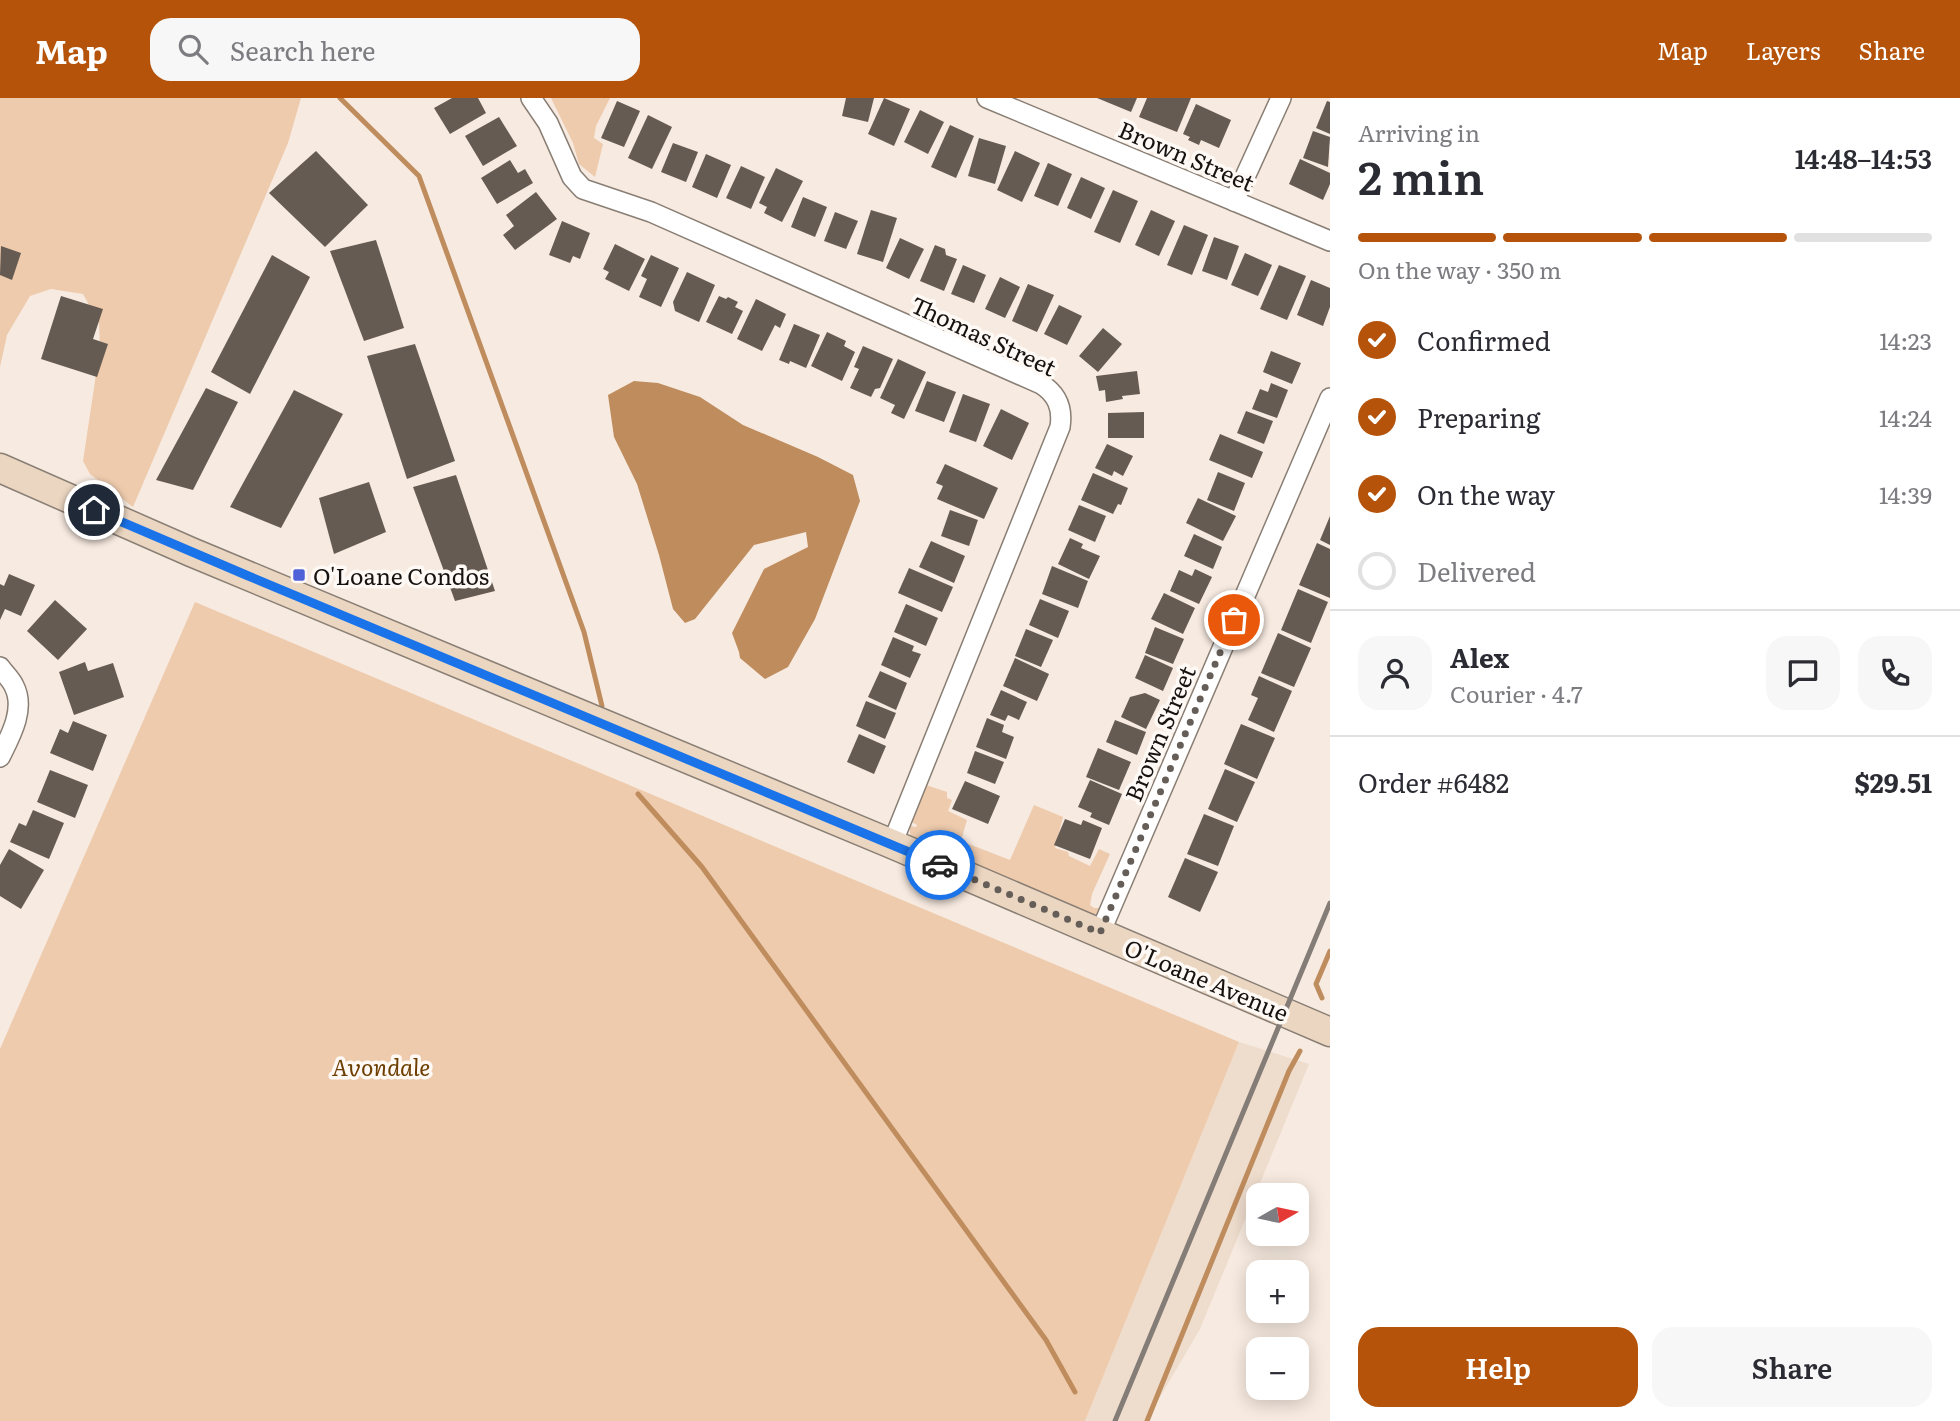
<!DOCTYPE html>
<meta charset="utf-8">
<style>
:root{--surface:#fff;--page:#f7f7f7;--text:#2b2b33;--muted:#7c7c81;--line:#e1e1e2;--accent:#b45309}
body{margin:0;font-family:Literata,serif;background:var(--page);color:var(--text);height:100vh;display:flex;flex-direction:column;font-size:26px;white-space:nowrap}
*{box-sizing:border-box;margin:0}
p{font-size:23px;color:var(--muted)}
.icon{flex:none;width:38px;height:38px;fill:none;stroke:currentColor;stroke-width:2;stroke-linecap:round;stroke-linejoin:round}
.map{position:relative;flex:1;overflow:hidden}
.drawer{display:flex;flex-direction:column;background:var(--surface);width:630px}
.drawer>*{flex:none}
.needle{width:46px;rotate:81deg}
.fabs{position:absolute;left:1246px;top:1085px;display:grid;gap:14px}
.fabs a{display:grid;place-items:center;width:63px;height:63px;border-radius:14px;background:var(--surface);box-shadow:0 4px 18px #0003;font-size:35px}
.pin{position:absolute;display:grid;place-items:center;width:60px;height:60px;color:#fff;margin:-30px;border:4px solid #fff;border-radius:50%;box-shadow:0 2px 7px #0007}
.courier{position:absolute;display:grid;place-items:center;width:70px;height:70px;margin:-35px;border:5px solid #1a73e8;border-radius:50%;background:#fff;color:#222;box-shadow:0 2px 9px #0007}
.head em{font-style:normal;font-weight:600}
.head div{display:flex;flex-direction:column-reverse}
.head{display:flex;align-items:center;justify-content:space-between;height:119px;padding:0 28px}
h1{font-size:46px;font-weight:600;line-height:52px}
.bar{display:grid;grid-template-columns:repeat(4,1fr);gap:10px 7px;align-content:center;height:84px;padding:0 28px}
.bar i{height:9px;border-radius:5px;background:var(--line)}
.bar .on{background:var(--accent)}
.bar p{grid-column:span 4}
.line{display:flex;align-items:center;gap:18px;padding:0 28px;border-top:2px solid var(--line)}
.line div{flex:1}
.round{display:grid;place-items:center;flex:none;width:74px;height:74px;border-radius:21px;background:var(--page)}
ol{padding:0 28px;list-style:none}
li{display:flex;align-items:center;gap:21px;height:77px}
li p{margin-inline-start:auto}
li .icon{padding:7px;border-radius:50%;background:var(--accent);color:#fff;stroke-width:4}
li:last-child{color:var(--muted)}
li i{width:38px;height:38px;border:4px solid var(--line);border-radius:50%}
.primary-button{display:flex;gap:14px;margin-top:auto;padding:14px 28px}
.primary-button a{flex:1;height:80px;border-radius:21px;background:var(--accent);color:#fff;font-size:28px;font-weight:600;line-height:80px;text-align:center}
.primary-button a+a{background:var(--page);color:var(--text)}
header{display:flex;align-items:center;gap:42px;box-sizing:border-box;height:98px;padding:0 35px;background:var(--accent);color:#fff}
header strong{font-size:33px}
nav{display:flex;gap:38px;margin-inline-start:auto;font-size:24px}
.search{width:490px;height:63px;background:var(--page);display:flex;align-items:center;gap:18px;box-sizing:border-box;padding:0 24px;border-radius:21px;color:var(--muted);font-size:26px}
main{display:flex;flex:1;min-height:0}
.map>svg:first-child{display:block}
.built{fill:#eedccc}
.green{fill:#eecbad}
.water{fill:#bf8c5d}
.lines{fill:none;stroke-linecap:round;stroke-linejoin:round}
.stream{stroke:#bf8c5d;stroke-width:5}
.building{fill:#665b52}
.street-casing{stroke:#897e74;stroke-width:22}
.secondary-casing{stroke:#897e74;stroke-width:31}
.street{stroke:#fff;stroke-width:19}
.secondary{stroke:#ebd6c1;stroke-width:28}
.rail{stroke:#847c76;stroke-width:5}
.done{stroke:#655e58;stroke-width:7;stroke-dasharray:0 12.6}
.route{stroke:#1a73e8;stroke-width:9}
.poi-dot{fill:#5062d7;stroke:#fef9f5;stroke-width:2.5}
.labels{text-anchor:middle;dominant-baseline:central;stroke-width:7;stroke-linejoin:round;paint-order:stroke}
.street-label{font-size:23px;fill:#16120f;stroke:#fef9f5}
.poi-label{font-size:23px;fill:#16120f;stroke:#fef9f5;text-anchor:start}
.park-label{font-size:23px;font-style:italic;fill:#6e3d00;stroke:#fef9f5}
</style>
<header>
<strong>Map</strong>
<div class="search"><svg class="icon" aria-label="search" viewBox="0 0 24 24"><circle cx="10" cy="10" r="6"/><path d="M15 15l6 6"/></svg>Search here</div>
<nav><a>Map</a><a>Layers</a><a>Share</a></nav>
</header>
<main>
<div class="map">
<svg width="1330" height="1323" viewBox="0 0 1330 1323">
<rect width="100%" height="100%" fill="#f7eae0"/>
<path class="built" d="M 1239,944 L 1309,966 L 1200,1231 L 1146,1323 L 1085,1323 Z"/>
<g class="green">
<path d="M 0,0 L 301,0 L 288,45 L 133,409 L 90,376 L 83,363 L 100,250 L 99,225 L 83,196 L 51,191 L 30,198 L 7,237 L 0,269 Z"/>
<path d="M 551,0 L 610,0 L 596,28 L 594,40 L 603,46 L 595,79 L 579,66 L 573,45 Z"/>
<path d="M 195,504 L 1239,944 L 1085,1323 L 0,1323 L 0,951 Z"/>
<path d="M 926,687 L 947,694 L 947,700 L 952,702 L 948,713 L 967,722 L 961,743 L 1010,762 L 1034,707 L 1063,719 L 1055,750 L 1068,754 L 1069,758 L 1090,768 L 1099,751 L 1110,756 L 1092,796 L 1090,807 L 1094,810 L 1102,810 L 1098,816 L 1088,816 L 912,741 L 910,738 L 910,728 L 916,729 L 917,727 L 912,724 Z"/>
</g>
<path class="water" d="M 634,283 L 658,285 L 700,299 L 743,327 L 818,359 L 853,377 L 860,403 L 815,521 L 788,569 L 765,581 L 740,560 L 739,554 L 732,535 L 764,471 L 808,449 L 806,434 L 754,447 L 695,521 L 685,525 L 673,511 L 659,457 L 637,386 L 614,339 L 608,297 Z"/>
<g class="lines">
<g class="stream">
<path d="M 340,0 L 419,78 L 584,534 L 602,608"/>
<path d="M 638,696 L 702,769 L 1046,1242 L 1075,1294"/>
<path d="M 1322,900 L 1316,886 L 1330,853"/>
<path d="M 1147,1323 L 1289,973 L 1300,953"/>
</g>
</g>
<g class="building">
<path d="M 452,0 L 478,0 L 486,15 L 450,36 L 434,10 Z"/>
<path d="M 846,0 L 874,0 L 868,24 L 842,18 Z"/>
<path d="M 884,0 L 910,11 L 894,48 L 868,36 Z"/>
<path d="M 1097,0 L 1137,0 L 1131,14 Z"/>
<path d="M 1147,0 L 1191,0 L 1177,34 L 1139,19 Z"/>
<path d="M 617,3 L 640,13 L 624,49 L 601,40 Z"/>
<path d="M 1327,3 L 1330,4 L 1330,36 L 1316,30 Z"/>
<path d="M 1196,6 L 1231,22 L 1219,50 L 1201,42 L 1199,47 L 1188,42 L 1190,39 L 1183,36 Z"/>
<path d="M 920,12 L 944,24 L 928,56 L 904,44 Z"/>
<path d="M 648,17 L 672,29 L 652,71 L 628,60 Z"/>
<path d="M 499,19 L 517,48 L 483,68 L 465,38 Z"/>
<path d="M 950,27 L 974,38 L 956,80 L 931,69 Z"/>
<path d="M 1313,33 L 1330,39 L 1328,69 L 1303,60 Z"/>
<path d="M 979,40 L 1006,48 L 995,86 L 968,78 Z"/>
<path d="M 673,45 L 698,54 L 686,84 L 661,74 Z"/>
<path d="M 316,53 L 368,107 L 325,149 L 269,95 Z"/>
<path d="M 1015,53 L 1040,65 L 1022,104 L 997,92 Z"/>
<path d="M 706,56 L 731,67 L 717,100 L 692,89 Z"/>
<path d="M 1300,61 L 1330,75 L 1330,86 L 1323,102 L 1289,86 Z"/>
<path d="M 510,62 L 518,75 L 525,71 L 533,85 L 497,106 L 481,80 Z"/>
<path d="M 1048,65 L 1072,76 L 1058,108 L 1034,98 Z"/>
<path d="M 741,68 L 765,79 L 751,111 L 726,100 Z"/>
<path d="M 776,70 L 803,83 L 782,124 L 764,115 L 767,109 L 759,105 Z"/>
<path d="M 1081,79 L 1105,90 L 1091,121 L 1067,110 Z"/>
<path d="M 1113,92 L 1138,103 L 1120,145 L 1094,134 Z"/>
<path d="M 536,94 L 557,121 L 515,152 L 503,137 L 514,128 L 506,117 Z"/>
<path d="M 803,99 L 827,109 L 815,139 L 791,129 Z"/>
<path d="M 871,112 L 897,120 L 883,164 L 857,156 Z"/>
<path d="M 1151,112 L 1175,123 L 1159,158 L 1135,147 Z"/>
<path d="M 835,114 L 858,123 L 846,151 L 824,143 Z"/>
<path d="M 562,123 L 590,135 L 580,161 L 573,158 L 570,165 L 549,157 Z"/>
<path d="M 1184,127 L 1208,137 L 1192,177 L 1167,167 Z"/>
<path d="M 1214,139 L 1239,148 L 1227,182 L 1202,173 Z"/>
<path d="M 900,140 L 924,151 L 909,181 L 886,170 Z"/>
<path d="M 376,142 L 404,230 L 364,243 L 330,153 Z"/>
<path d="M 615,146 L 645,161 L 629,193 L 605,181 L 609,174 L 603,171 Z"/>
<path d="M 935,147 L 945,151 L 946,157 L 957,161 L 944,193 L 920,183 Z"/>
<path d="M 1,148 L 21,155 L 12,182 L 0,177 Z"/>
<path d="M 1245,155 L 1272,167 L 1258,198 L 1231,187 Z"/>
<path d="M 272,157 L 310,179 L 250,296 L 211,274 Z"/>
<path d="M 651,157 L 679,170 L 661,209 L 639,199 L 647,181 L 641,178 Z"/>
<path d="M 963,167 L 986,177 L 974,205 L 951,196 Z"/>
<path d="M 1279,167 L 1306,178 L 1287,222 L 1260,211 Z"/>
<path d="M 687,174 L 715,187 L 699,224 L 675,213 L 673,204 Z"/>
<path d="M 1000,179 L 1020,189 L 1005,220 L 985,211 Z"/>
<path d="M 1311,182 L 1330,190 L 1330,209 L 1323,228 L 1297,217 Z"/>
<path d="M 1028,186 L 1054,197 L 1037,234 L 1012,223 Z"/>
<path d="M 61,198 L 103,211 L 93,241 L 108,246 L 97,279 L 41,261 Z"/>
<path d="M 719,198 L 726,201 L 728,199 L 738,204 L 735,209 L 743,213 L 732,236 L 706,224 Z"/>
<path d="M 756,201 L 786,216 L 780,230 L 775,227 L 762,253 L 737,241 Z"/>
<path d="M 1059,207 L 1082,218 L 1067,247 L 1044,236 Z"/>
<path d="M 794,226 L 820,237 L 806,270 L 790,263 L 789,266 L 779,262 Z"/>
<path d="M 1103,230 L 1122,246 L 1098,274 L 1079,258 Z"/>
<path d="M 827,234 L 846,243 L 844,248 L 855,254 L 842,283 L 811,268 Z"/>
<path d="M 415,246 L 455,363 L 407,381 L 367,258 Z"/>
<path d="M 863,248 L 893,261 L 880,290 L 875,291 L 871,299 L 850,290 L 859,271 L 854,269 Z"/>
<path d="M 1271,253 L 1301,265 L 1292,286 L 1263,274 Z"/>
<path d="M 898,261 L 926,274 L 904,321 L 891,315 L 895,307 L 880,300 Z"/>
<path d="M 1137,273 L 1140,296 L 1122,298 L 1123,301 L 1106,304 L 1105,292 L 1099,293 L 1096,278 Z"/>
<path d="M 927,283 L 956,294 L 944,324 L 915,313 Z"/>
<path d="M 1271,285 L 1288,292 L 1277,320 L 1252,311 L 1260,291 L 1268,294 Z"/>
<path d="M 206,290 L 238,304 L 193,392 L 156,382 Z"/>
<path d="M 294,292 L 343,316 L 281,430 L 230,409 Z"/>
<path d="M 963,296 L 990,306 L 976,344 L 949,334 Z"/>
<path d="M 1001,311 L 1029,325 L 1012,362 L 983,348 Z"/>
<path d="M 1246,313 L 1273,323 L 1264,346 L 1237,335 Z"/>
<path d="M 1144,314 L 1144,340 L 1108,340 L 1108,315 Z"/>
<path d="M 1220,336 L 1263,354 L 1252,380 L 1209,362 Z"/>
<path d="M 1107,346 L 1133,358 L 1123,378 L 1114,373 L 1112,378 L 1095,370 Z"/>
<path d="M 945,366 L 998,390 L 984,421 L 937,401 L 943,388 L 936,385 Z"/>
<path d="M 1218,374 L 1245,385 L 1234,413 L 1207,402 Z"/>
<path d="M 1093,375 L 1128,390 L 1121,407 L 1118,406 L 1113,416 L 1081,402 Z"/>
<path d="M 456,377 L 495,493 L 455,503 L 413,389 Z"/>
<path d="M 369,384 L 386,434 L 334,456 L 319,400 Z"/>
<path d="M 1198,400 L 1236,418 L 1223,443 L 1186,425 Z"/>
<path d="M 1079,407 L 1106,418 L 1095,444 L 1068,432 Z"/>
<path d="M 950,412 L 978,422 L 969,448 L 941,438 Z"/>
<path d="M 1330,418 L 1330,447 L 1320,442 Z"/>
<path d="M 1194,436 L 1222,449 L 1213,471 L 1184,458 Z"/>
<path d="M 1070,440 L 1083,446 L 1081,450 L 1100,458 L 1089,481 L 1058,466 Z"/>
<path d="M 931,443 L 965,458 L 954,485 L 919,469 Z"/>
<path d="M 1317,445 L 1330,451 L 1330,500 L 1299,487 Z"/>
<path d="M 1052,468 L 1088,483 L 1078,510 L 1042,496 Z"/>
<path d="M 909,470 L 953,489 L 942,514 L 898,495 Z"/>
<path d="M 1195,471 L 1212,479 L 1199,506 L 1170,493 L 1179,472 L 1192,478 Z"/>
<path d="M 9,476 L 35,487 L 21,518 L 5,511 L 0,522 L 0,486 L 4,488 Z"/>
<path d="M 1298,491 L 1328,504 L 1311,545 L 1281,532 Z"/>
<path d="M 1164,495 L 1195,510 L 1183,536 L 1151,521 Z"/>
<path d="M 1040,501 L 1069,513 L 1058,540 L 1029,527 Z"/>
<path d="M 55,502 L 87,531 L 58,562 L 27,533 Z"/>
<path d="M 906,506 L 938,520 L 926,548 L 894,534 Z"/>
<path d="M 1155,529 L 1184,541 L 1173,566 L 1145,555 Z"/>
<path d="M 1026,531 L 1053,542 L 1041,569 L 1015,558 Z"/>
<path d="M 1278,535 L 1311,550 L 1294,589 L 1261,575 Z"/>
<path d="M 893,539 L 914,548 L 912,553 L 921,556 L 910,580 L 881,567 Z"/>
<path d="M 1145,557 L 1173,570 L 1163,593 L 1135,580 Z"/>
<path d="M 1015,560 L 1049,576 L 1037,603 L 1003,588 Z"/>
<path d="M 85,564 L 88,573 L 113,565 L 124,599 L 74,617 L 59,574 Z"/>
<path d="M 880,573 L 907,585 L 896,612 L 868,599 Z"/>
<path d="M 1259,578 L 1292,593 L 1274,634 L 1248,622 L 1258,600 L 1251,597 Z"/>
<path d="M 1001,592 L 1027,604 L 1019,622 L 1008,617 L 1005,623 L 990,617 Z"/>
<path d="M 1145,595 L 1160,602 L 1146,631 L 1121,619 L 1130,599 Z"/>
<path d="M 866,603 L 896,615 L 885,641 L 856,628 Z"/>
<path d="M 987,620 L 1004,627 L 1002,634 L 1014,639 L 1006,661 L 976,649 Z"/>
<path d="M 1115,622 L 1146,634 L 1137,657 L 1106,644 Z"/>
<path d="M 73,623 L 107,637 L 93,673 L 50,655 L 60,631 L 68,635 Z"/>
<path d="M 1241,626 L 1275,640 L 1257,681 L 1224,666 Z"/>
<path d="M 859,636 L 886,648 L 874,676 L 847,664 Z"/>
<path d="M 1098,650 L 1131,664 L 1119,692 L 1086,679 Z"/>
<path d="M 975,653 L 1004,664 L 995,686 L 967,675 Z"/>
<path d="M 1225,671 L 1255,684 L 1237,724 L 1208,711 Z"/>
<path d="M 50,672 L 88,687 L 75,720 L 37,704 Z"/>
<path d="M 1090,682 L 1122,696 L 1109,727 L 1090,719 L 1092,715 L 1078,709 Z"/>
<path d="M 965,683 L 1000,698 L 988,726 L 952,711 Z"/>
<path d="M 33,712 L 64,725 L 49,761 L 10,744 L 19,725 L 26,728 Z"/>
<path d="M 1204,716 L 1234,728 L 1218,768 L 1187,756 Z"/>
<path d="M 1065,721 L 1081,727 L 1083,722 L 1102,730 L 1090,761 L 1054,747 Z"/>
<path d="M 9,751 L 44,772 L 21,811 L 0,798 L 0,767 Z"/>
<path d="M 1185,760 L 1218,774 L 1200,814 L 1168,799 Z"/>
</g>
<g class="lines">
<g class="street-casing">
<g id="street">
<path d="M 531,0 L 548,25 L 572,79 L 583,91 L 651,114 L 1041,286 C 1057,296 1063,310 1060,329 L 892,746"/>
<path d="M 987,0 L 1330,143"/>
<path d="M 1234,103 L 1281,0"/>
<path d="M 0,569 C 4,575 11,581 14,588 C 26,611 10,639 0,659"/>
<path d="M 1100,835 L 1330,300"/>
</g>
</g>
<g class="secondary-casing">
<path id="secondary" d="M 0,370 L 191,454 L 892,746 L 1330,934"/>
</g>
<use href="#street" class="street"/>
<use href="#secondary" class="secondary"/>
<path class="rail" d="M 1115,1323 L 1330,805"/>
</g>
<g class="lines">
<path class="done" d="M 940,767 L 1100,835 L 1234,522"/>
<path class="route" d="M 94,412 L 246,477 L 940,767"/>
</g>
<rect class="poi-dot" x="292" y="470" width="14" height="14" rx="3.5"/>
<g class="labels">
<g class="street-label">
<text transform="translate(1187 57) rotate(23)">Brown Street</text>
<text transform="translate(984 237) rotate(25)">Thomas Street</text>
<text transform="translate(1159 635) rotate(-67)">Brown Street</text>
<text transform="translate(1207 881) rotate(23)">O'Loane Avenue</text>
</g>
<g class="poi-label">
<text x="313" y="477">O'Loane Condos</text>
</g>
<g class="park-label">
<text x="381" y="968">Avondale</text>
</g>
</g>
</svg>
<div class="fabs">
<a><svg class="needle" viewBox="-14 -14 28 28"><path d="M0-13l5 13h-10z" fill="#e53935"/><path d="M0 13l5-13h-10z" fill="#7c7c81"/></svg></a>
<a>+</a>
<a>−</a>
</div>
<div class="pin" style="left:1234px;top:522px;background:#ea580c"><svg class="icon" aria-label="bag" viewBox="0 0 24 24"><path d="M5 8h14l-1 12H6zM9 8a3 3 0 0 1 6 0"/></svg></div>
<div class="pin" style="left:94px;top:412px;background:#1f2937"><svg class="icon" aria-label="home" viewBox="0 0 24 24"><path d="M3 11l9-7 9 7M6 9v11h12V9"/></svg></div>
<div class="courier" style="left:940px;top:767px"><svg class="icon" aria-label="car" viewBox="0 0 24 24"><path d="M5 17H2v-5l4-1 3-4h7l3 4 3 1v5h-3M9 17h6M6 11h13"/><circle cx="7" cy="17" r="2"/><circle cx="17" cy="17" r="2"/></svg></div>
</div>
<section class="drawer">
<div class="head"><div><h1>2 min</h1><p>Arriving in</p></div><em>14:48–14:53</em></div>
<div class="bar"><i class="on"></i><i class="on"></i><i class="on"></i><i></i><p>On the way · 350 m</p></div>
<ol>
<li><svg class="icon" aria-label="check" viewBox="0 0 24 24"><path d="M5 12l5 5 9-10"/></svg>Confirmed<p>14:23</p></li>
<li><svg class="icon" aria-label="check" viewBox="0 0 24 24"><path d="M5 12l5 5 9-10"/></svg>Preparing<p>14:24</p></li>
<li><svg class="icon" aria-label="check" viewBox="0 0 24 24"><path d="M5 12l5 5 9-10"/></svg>On the way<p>14:39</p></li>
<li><i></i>Delivered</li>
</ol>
<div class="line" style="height:126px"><a class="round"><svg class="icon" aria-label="person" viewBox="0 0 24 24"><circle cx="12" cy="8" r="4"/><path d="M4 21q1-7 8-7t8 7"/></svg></a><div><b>Alex</b><p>Courier · 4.7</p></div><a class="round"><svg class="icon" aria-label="chat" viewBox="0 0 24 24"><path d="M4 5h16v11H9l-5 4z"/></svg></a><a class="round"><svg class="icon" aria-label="phone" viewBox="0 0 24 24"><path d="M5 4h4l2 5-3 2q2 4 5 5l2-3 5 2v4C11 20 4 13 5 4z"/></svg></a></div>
<div class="line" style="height:91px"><div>Order #6482</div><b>$29.51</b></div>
<div class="primary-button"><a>Help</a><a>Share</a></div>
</section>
</main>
